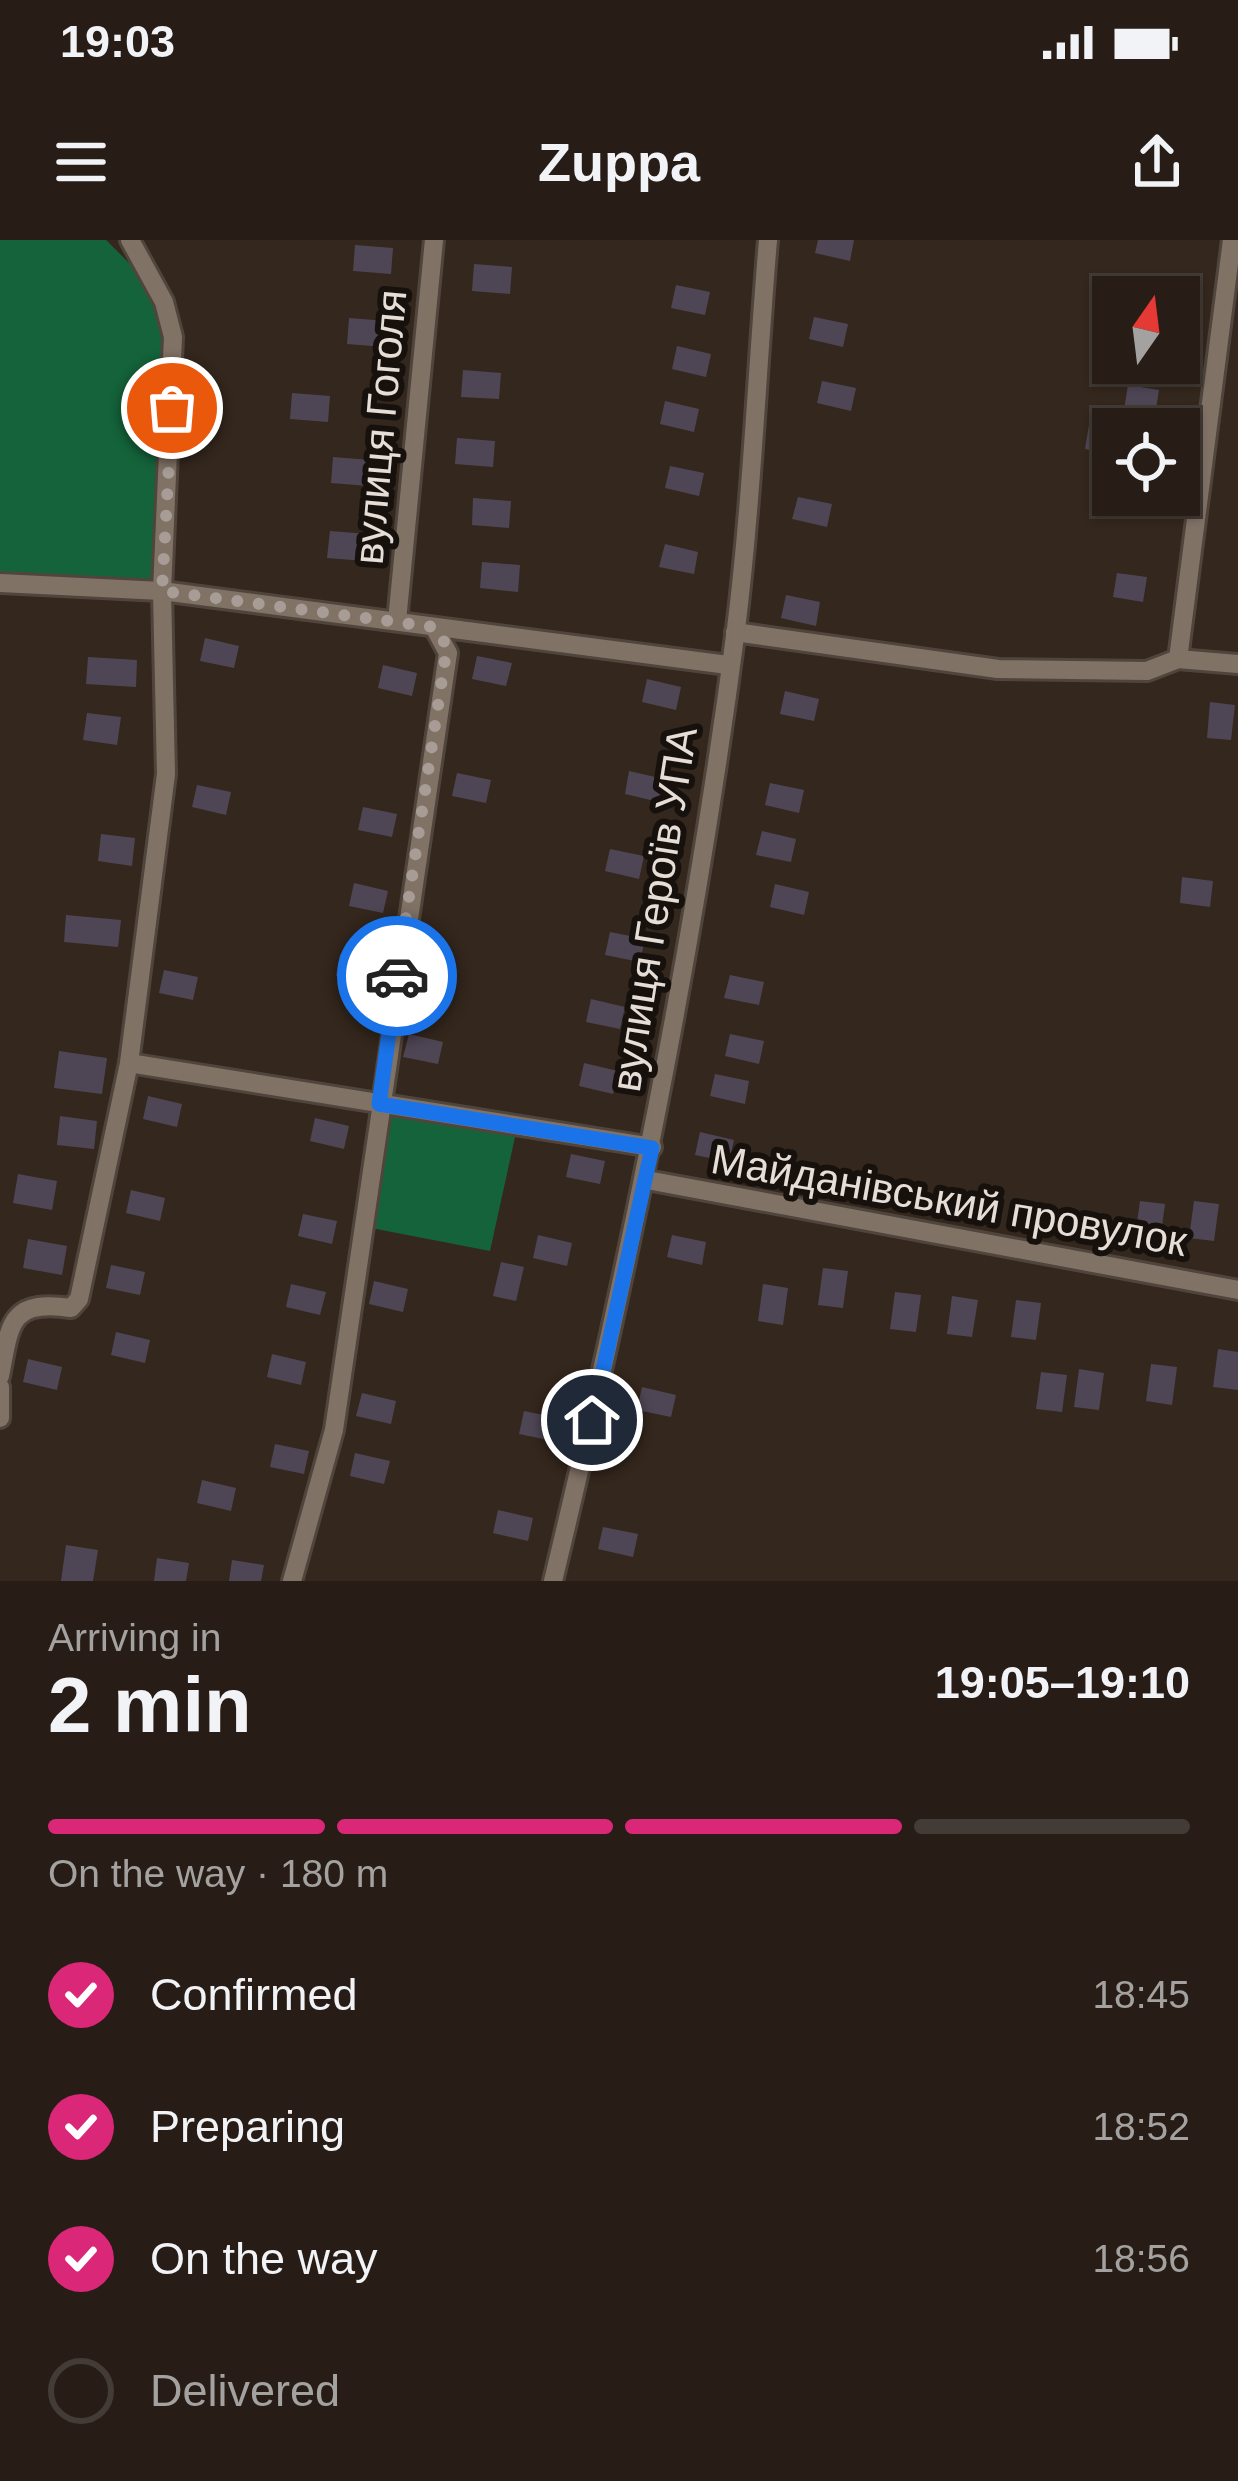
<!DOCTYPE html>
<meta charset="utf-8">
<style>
:root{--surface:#271d16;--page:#2f261f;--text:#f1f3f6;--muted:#a4a2a1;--line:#433b35;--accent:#db2777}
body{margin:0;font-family:Arial,sans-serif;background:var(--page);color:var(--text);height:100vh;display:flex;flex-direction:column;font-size:45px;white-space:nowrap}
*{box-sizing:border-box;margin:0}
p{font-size:39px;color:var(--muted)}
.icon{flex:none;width:66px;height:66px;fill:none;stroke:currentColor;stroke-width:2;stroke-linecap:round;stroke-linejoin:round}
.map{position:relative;height:1341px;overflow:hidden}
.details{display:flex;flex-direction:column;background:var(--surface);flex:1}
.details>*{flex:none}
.needle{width:78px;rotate:14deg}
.tools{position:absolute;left:1092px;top:36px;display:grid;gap:24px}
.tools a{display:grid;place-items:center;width:108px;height:108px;border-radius:0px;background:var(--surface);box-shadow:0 3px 9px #0004,0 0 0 3px var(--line);font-size:60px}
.pin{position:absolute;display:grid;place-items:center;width:102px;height:102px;color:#fff;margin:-51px;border:6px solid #fff;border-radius:50%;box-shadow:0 3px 12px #0007}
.courier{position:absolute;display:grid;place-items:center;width:120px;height:120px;margin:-60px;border:9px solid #1a73e8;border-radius:50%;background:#fff;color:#222;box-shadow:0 3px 15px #0007}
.head em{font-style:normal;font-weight:600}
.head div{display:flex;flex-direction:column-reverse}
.head{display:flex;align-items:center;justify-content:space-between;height:204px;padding:0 48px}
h1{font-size:78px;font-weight:600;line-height:90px}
.bar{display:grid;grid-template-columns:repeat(4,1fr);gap:18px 12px;align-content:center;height:144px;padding:0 48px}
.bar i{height:15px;border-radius:9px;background:var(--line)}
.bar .active{background:var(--accent)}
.bar p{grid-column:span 4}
ol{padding:0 48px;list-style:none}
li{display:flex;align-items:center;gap:36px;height:132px}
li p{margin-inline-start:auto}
li .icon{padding:12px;border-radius:50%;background:var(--accent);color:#fff;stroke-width:4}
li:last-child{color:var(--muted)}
li i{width:66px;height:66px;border:6px solid var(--line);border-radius:50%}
.status{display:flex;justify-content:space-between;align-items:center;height:84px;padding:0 60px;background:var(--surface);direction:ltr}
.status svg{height:33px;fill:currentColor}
header{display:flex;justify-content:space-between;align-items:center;height:156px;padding:0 48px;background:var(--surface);font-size:54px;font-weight:600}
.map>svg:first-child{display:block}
.green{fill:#14633a}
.building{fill:#4f4655}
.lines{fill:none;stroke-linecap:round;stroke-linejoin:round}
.street-casing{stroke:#50453c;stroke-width:24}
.street{stroke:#817266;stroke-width:18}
.done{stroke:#a89d96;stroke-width:12;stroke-dasharray:0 21.6}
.route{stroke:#1a73e8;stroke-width:15}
.labels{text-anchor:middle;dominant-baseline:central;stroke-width:12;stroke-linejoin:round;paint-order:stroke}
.street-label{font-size:42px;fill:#e6ddd7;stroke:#17110d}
</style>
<div class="status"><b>19:03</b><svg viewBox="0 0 49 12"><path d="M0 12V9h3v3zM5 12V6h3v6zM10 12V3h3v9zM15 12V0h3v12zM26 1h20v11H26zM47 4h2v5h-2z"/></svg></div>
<header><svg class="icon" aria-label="menu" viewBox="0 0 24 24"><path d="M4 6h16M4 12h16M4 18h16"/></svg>Zuppa<svg class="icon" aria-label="share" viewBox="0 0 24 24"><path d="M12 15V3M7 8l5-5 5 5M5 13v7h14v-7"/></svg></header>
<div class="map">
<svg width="1238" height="1341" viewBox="0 0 1238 1341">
<rect width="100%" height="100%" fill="#34271d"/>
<g class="green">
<path d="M 0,0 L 106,0 L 149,43 L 165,80 L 158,332 L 149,341 L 0,339 Z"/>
<path d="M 385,870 L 517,888 L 490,1011 L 366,987 Z"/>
</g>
<g class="building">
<path d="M 818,0 L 854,0 L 850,21 L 815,13 Z"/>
<path d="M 355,5 L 393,8 L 391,34 L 353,31 Z"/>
<path d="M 474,24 L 512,27 L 510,54 L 472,51 Z"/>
<path d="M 676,45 L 710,52 L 705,75 L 671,68 Z"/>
<path d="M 814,77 L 848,84 L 843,107 L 809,99 Z"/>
<path d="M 349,78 L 387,81 L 385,107 L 347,104 Z"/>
<path d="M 677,106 L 711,114 L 706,137 L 672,129 Z"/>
<path d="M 463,130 L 501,133 L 499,159 L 461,157 Z"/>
<path d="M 822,141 L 856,148 L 851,171 L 817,163 Z"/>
<path d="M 1128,145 L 1159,150 L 1155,175 L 1124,170 Z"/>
<path d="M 292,153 L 330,156 L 328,182 L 290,179 Z"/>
<path d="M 665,161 L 699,169 L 694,192 L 660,184 Z"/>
<path d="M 1089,185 L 1113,188 L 1113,214 L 1085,209 Z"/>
<path d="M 457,198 L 495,201 L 493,227 L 455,224 Z"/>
<path d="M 333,217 L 371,220 L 369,246 L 331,243 Z"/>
<path d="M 670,226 L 704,233 L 699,256 L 665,248 Z"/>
<path d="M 1117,255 L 1148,255 L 1144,279 L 1114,274 Z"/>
<path d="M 798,257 L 832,264 L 827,287 L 792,279 Z"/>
<path d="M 473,258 L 511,261 L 509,288 L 472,285 Z"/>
<path d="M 330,291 L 368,294 L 366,321 L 327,318 Z"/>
<path d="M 665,304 L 698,312 L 694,334 L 659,327 Z"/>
<path d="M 482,322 L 520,325 L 518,352 L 480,348 Z"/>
<path d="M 1117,333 L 1147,337 L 1143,362 L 1113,357 Z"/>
<path d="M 786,355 L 820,362 L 816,386 L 781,378 Z"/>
<path d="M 205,398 L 239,406 L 234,428 L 200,421 Z"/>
<path d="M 477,416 L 512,423 L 506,446 L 472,439 Z"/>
<path d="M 88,417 L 137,420 L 136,447 L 86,444 Z"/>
<path d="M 383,425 L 417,433 L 412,456 L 378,448 Z"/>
<path d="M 647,439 L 681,447 L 676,470 L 642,462 Z"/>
<path d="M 785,451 L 819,459 L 814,481 L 780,474 Z"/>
<path d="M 1210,462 L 1235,465 L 1231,500 L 1207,498 Z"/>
<path d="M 87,473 L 121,477 L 117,505 L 83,500 Z"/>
<path d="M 629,531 L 664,539 L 659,562 L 625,554 Z"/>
<path d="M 457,533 L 491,540 L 486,563 L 452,556 Z"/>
<path d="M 770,543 L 804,550 L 799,573 L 765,565 Z"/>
<path d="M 197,545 L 231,552 L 226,575 L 192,567 Z"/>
<path d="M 363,567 L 397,574 L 392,597 L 358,590 Z"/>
<path d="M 762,591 L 796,599 L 791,622 L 756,615 Z"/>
<path d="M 101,594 L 135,598 L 132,626 L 98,621 Z"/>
<path d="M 610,609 L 644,616 L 639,639 L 605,631 Z"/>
<path d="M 1182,637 L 1213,641 L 1210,667 L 1180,663 Z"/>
<path d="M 354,643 L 388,651 L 383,673 L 349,666 Z"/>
<path d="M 775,644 L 809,652 L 804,675 L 770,667 Z"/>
<path d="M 66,675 L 121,680 L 118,707 L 64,702 Z"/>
<path d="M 610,692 L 645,699 L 640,722 L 605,715 Z"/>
<path d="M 420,712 L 443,717 L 436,751 L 413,747 Z"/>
<path d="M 340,714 L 375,721 L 370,744 L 336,736 Z"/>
<path d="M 164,730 L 198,737 L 193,760 L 159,753 Z"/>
<path d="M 730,735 L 764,742 L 759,765 L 724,758 Z"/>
<path d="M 591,759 L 625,767 L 620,789 L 586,782 Z"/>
<path d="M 409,794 L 443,802 L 438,824 L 403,817 Z"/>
<path d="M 730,794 L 764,801 L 759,824 L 725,816 Z"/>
<path d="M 59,811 L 107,818 L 102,854 L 54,848 Z"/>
<path d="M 584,823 L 618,831 L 613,854 L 579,846 Z"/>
<path d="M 715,834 L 749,841 L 745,864 L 710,856 Z"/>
<path d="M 148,856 L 182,864 L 177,887 L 143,879 Z"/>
<path d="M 60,876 L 97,881 L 94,909 L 57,905 Z"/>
<path d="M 315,878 L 349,886 L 344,909 L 310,901 Z"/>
<path d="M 700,892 L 734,900 L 729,922 L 695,915 Z"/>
<path d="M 571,914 L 605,921 L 600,944 L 566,937 Z"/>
<path d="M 18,934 L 57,941 L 52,970 L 13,963 Z"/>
<path d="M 131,950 L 165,958 L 160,981 L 126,973 Z"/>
<path d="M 1140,961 L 1165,964 L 1160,1001 L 1135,997 Z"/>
<path d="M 1194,961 L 1219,964 L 1214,1001 L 1189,998 Z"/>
<path d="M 303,974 L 337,981 L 332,1004 L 298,996 Z"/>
<path d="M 538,995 L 572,1003 L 567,1026 L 533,1018 Z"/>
<path d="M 672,995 L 706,1002 L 702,1025 L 667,1017 Z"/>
<path d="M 28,999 L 67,1006 L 62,1035 L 23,1028 Z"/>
<path d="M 501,1022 L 524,1027 L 516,1061 L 493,1056 Z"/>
<path d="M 111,1025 L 145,1032 L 140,1055 L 106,1048 Z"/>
<path d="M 823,1028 L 848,1031 L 843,1068 L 818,1065 Z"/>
<path d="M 374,1041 L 408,1049 L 403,1072 L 369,1064 Z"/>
<path d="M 291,1044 L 326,1052 L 320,1075 L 286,1067 Z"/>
<path d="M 763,1044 L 788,1048 L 783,1085 L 758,1081 Z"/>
<path d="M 895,1052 L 921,1055 L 916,1092 L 890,1089 Z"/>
<path d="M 952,1056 L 978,1060 L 972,1097 L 947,1094 Z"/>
<path d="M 1016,1060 L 1041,1063 L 1036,1100 L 1011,1097 Z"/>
<path d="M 116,1092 L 150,1100 L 145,1123 L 111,1115 Z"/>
<path d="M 1218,1109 L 1238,1112 L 1238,1150 L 1213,1147 Z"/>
<path d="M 272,1114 L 306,1122 L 301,1145 L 267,1137 Z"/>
<path d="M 28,1119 L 62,1127 L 57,1150 L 23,1142 Z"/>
<path d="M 1151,1124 L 1177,1127 L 1172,1165 L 1146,1161 Z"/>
<path d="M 1079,1129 L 1104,1133 L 1099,1170 L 1074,1167 Z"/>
<path d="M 1041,1132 L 1067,1135 L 1062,1172 L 1036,1169 Z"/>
<path d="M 642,1147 L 676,1155 L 671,1177 L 637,1170 Z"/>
<path d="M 362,1153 L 396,1161 L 391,1184 L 356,1176 Z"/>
<path d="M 524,1171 L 558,1178 L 553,1201 L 519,1194 Z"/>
<path d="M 275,1204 L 309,1211 L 304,1234 L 270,1227 Z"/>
<path d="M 355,1213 L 390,1221 L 384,1244 L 350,1236 Z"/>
<path d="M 202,1240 L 236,1248 L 231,1271 L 197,1263 Z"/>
<path d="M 498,1270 L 533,1278 L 528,1301 L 493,1293 Z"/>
<path d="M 603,1287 L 638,1294 L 633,1317 L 598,1309 Z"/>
<path d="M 66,1305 L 98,1310 L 93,1341 L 61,1341 Z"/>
<path d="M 157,1318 L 189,1323 L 186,1341 L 154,1341 Z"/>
<path d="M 232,1320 L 264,1325 L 261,1341 L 229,1341 Z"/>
</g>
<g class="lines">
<g class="street-casing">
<g id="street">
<path d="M 0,343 L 162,351 L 728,425"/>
<path d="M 397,381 L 434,0"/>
<path d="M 735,392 L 998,429 L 1147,431 L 1178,419 L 1238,424"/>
<path d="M 1178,419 L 1232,0"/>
<path d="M 129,823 L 652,907"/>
<path d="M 647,940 L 1238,1050"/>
<path d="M 0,1136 C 10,1084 9,1059 71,1068 L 79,1059 L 129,823 L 166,534 L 162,351 L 173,97 L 164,62 L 130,0"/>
<path d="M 0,1147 L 0,1178"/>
<path d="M 292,1341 L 334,1190 L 448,413 L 434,387"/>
<path d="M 553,1341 C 629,1026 694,710 736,389 C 752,260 757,129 768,0"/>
</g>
</g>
<use href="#street" class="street"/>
</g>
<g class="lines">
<path class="done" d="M 172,168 L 162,351 L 434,387 L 447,406 L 397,736"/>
<path class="route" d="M 397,736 L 379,864 L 652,908 L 592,1180"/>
</g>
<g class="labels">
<g class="street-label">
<text transform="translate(380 187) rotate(-85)">вулиця Гоголя</text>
<text transform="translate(654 669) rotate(-81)">вулиця Героїв УПА</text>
<text transform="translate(949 960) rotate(10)">Майданівський провулок</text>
</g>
</g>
</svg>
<div class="tools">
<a><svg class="needle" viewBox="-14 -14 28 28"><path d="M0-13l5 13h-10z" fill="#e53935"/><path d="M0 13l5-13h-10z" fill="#a4a2a1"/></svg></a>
<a><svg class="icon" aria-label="locate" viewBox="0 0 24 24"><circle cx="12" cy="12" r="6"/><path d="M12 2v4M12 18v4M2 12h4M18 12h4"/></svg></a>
</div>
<div class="pin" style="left:172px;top:168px;background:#ea580c"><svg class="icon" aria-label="bag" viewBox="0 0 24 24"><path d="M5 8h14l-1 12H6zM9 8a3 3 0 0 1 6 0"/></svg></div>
<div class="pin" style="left:592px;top:1180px;background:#1f2937"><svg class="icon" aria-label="home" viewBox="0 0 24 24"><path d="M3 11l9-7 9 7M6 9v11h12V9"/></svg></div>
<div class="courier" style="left:397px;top:736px"><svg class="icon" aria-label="car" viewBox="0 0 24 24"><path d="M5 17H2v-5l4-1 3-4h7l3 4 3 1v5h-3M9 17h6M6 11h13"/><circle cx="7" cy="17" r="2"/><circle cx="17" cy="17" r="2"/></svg></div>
</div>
<section class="details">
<div class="head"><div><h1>2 min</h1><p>Arriving in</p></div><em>19:05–19:10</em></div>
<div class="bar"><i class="active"></i><i class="active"></i><i class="active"></i><i></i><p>On the way · 180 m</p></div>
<ol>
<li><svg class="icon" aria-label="check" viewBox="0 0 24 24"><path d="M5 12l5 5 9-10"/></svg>Confirmed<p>18:45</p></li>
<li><svg class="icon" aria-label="check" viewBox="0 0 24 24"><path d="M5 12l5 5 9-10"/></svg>Preparing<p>18:52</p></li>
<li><svg class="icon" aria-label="check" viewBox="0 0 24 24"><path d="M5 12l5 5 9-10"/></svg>On the way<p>18:56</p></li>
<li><i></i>Delivered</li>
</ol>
</section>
